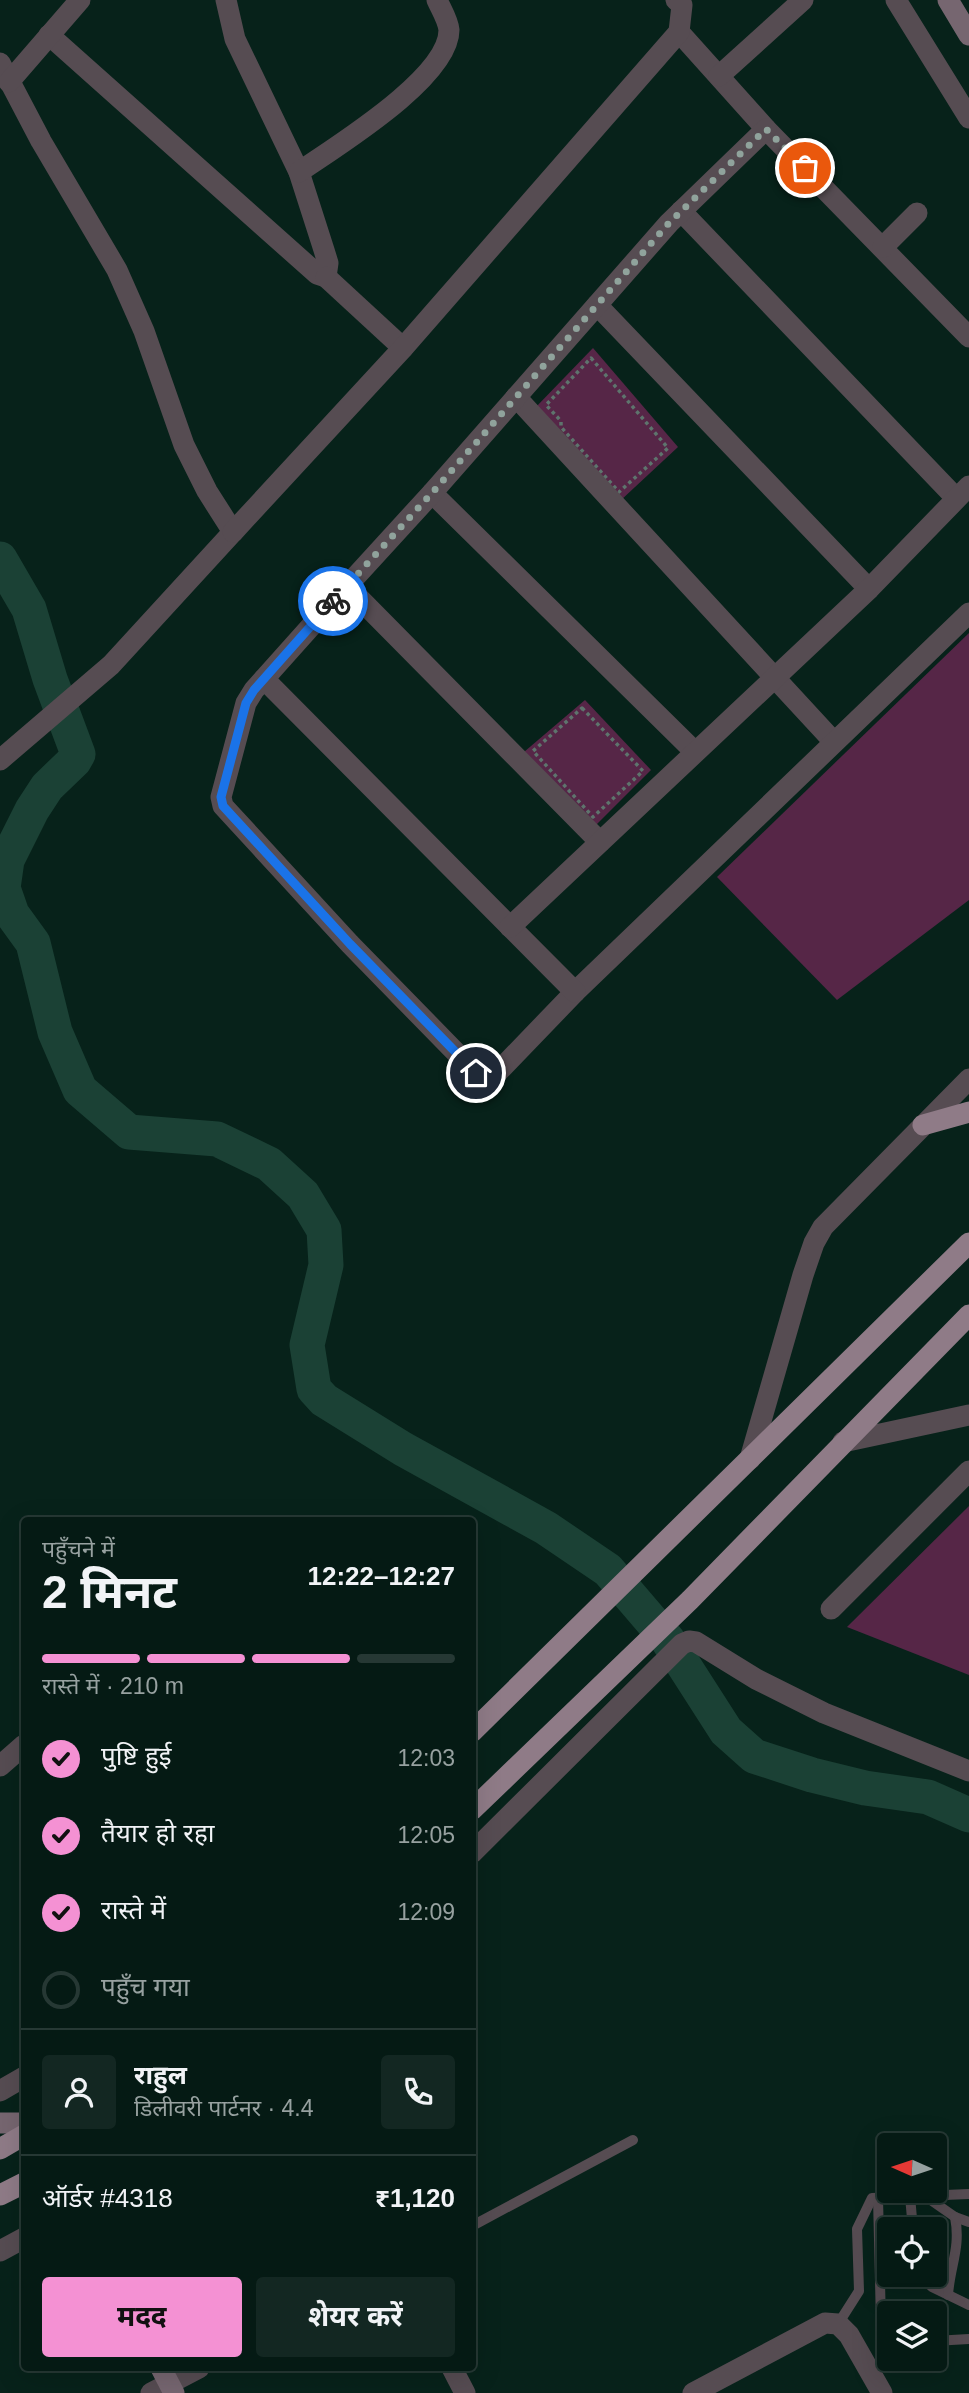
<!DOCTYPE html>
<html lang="hi">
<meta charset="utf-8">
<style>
:root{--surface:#051a14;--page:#132722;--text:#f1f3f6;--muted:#97a1a0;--line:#263834;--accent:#f491d3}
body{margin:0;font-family:Helvetica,"Noto Sans Devanagari",sans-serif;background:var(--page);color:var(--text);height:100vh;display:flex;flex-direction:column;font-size:26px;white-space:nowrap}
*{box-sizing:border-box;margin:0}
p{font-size:23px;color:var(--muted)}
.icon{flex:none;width:38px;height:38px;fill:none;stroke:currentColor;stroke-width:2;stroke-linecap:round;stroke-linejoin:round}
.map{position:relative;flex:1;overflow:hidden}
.side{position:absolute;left:21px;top:1517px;width:455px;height:854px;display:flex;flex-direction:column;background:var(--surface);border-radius:7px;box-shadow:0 7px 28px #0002,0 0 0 2px var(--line)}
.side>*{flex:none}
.needle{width:46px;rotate:273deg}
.controls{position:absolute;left:877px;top:2133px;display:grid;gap:14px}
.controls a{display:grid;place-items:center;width:70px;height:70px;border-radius:7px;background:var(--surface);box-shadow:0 7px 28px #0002,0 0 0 2px var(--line);font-size:35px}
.pin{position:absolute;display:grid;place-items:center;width:60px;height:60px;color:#fff;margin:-30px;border:4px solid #fff;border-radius:50%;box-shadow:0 2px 7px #0007}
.courier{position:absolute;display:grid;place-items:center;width:70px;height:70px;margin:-35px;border:5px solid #1a73e8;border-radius:50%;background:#fff;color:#222;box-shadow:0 2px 9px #0007}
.headline em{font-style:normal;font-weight:700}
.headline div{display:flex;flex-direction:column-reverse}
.headline{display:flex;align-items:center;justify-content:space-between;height:119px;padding:0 21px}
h1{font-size:46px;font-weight:700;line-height:52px}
.bar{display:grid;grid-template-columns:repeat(4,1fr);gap:10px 7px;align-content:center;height:84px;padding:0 21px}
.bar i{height:9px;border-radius:5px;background:var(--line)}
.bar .active{background:var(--accent)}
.bar p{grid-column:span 4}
.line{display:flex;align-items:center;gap:18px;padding:0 21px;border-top:2px solid var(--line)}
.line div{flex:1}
.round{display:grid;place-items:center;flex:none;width:74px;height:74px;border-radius:7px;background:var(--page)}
ol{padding:0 21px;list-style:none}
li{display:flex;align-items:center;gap:21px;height:77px}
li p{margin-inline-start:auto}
li .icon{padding:7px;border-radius:50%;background:var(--accent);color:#111;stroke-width:4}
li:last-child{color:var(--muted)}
li i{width:38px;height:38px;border:4px solid var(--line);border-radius:50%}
.cta{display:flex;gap:14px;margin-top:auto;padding:14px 21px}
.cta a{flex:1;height:80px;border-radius:7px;background:var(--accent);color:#111;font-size:28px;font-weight:700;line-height:80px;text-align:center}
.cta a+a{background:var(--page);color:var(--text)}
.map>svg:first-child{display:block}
.green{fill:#562647}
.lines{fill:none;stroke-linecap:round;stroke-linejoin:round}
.river{stroke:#1b4135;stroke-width:35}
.path{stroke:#5e746d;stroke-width:3.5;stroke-dasharray:3.5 3.5;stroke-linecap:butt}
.lane{stroke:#564c52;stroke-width:10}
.street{stroke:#564c52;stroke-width:21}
.secondary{stroke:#766670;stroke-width:21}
.primary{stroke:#8f7b87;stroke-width:21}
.done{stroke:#90a39c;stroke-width:7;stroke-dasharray:0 12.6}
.route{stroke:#1a73e8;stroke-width:9}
</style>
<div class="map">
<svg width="969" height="2393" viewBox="0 0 969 2393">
<rect width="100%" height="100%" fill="#07221a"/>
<g class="green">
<path d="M 593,348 L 678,447 L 620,501 L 535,408 Z"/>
<path d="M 969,633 L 969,900 L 837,1000 L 717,877 Z"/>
<path d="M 585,700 L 651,770 L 592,829 L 524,752 Z"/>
<path d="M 969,1506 L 969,1675 L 847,1627 Z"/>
</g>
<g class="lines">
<path class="river" d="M 0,559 L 29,609 L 50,679 L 78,754 L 74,761 L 47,787 L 32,810 L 7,860 L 3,888 L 12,914 L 33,943 L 55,1032 L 80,1090 L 129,1132 L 217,1139 L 269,1164 L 303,1195 L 324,1230 L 326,1265 L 307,1345 L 314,1389 L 324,1400 L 403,1449 L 546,1528 L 608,1570 L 667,1639 L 726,1731 L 754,1756 L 812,1775 L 865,1788 L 928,1797 L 969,1815"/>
<g class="path">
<path d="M 591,358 L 668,448 L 619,492 L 561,427 L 561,421 L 546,405 Z"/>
<path d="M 582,708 L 643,771 L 593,817 L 533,751 Z"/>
</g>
<g class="lane">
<path d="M 910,2196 L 913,2230"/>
<path d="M 925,2196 L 955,2217 L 969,2222"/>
<path d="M 878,2198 L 881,2324 L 889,2336"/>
<path d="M 472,2226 L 633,2140"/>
<path d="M 920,2275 L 932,2287 L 969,2305"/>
<path d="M 948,2295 C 950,2265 961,2248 955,2217"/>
<path d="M 838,2324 L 859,2291 L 857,2229 L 872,2198 L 969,2194"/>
<path d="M 934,2341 L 969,2339"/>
</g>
<g class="street">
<path d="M 896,0 L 969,118"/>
<path d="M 679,32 L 766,129 L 969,337"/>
<path d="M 49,35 L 317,274 L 326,277 L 328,263 L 324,250 L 299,172 L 235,39 L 226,0"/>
<path d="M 0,63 L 41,141 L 117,270 L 144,331 L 184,445 L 207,491 L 233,532 L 111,665 L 0,760"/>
<path d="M 719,76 L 803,0"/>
<path d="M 9,82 L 80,0"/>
<path d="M 299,172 C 335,147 449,78 449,30 C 448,20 441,9 437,0"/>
<path d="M 681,211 L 956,498"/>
<path d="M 883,247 L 917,213"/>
<path d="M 326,277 L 403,348"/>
<path d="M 597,305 L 869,589"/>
<path d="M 516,397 L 834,742"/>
<path d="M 432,493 L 695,752"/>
<path d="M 233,532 L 403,348 L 679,32 L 682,5 L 676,0"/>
<path d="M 347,586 L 254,690 L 246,703 L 221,797 L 223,806 L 350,944 L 476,1073 L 486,1079 L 496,1074 L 575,992 L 969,613"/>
<path d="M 264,679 L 575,992"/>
<path d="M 600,842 L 347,586 L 432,493 L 669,223 L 766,129"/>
<path d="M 510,927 L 869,589 L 969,486"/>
<path d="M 843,1442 L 969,1415"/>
<path d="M 750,1459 L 803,1275 L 814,1243 L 823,1227 L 969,1079"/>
<path d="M 831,1609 L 969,1471"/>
<path d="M 0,1766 L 24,1745"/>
<path d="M 472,1853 L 682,1644 L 689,1641 L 696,1642 L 756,1679 L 824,1713 L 969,1771"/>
<path d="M 0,2091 L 24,2077"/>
<path d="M 0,2251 L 24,2238"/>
<path d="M 452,2368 L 465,2393"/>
<path d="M 151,2393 L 199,2368"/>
<path d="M 693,2393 L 825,2323 L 838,2324 L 849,2335 L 882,2393"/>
</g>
<g class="secondary">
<path d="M 948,0 L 969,35"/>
<path d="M 0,2123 L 24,2123"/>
<path d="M 161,2368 L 174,2393"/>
</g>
<g class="primary">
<path d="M 923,1125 L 969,1112"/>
<path d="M 472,1732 L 969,1243"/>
<path d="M 472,1810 L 690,1600 L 969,1315"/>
<path d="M 0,2149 L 24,2135"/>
<path d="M 0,2195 L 24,2183"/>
</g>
</g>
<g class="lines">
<path class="done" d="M 333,601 L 432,493 L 669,223 L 766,129 L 805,168"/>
<path class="route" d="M 333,601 L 254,690 L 246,703 L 221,797 L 223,806 L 350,944 L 476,1073"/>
</g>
</svg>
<div class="controls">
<a><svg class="needle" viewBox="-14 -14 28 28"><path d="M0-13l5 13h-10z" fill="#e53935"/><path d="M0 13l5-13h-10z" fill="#97a1a0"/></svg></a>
<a><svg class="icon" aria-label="locate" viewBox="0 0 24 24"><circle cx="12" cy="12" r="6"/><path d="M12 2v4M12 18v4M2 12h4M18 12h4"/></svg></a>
<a><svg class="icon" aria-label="layers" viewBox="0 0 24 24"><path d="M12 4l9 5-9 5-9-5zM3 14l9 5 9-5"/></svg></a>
</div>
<div class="pin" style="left:805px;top:168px;background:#ea580c"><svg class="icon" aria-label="bag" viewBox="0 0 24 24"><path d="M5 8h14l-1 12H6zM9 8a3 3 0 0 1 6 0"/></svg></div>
<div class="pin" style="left:476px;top:1073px;background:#1f2937"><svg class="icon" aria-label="home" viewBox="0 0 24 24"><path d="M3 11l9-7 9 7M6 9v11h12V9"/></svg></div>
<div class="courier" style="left:333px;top:601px"><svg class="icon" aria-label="bike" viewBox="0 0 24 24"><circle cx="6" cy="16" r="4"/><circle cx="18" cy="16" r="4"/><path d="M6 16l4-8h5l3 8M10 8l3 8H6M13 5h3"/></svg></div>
<section class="side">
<div class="headline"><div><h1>2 मिनट</h1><p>पहुँचने में</p></div><em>12:22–12:27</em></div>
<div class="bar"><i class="active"></i><i class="active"></i><i class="active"></i><i></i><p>रास्ते में · 210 m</p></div>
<ol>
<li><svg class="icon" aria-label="check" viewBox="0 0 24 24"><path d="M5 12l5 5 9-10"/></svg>पुष्टि हुई<p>12:03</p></li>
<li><svg class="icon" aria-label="check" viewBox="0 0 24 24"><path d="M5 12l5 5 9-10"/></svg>तैयार हो रहा<p>12:05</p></li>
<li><svg class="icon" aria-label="check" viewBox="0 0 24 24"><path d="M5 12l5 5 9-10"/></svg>रास्ते में<p>12:09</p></li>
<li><i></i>पहुँच गया</li>
</ol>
<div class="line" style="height:126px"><a class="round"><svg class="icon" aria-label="person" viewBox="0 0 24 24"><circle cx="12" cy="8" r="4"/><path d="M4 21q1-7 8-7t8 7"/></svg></a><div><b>राहुल</b><p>डिलीवरी पार्टनर · 4.4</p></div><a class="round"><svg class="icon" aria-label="phone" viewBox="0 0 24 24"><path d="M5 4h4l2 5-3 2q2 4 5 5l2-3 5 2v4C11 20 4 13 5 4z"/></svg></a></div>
<div class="line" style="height:91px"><div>ऑर्डर #4318</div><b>₹1,120</b></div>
<div class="cta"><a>मदद</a><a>शेयर करें</a></div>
</section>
</div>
